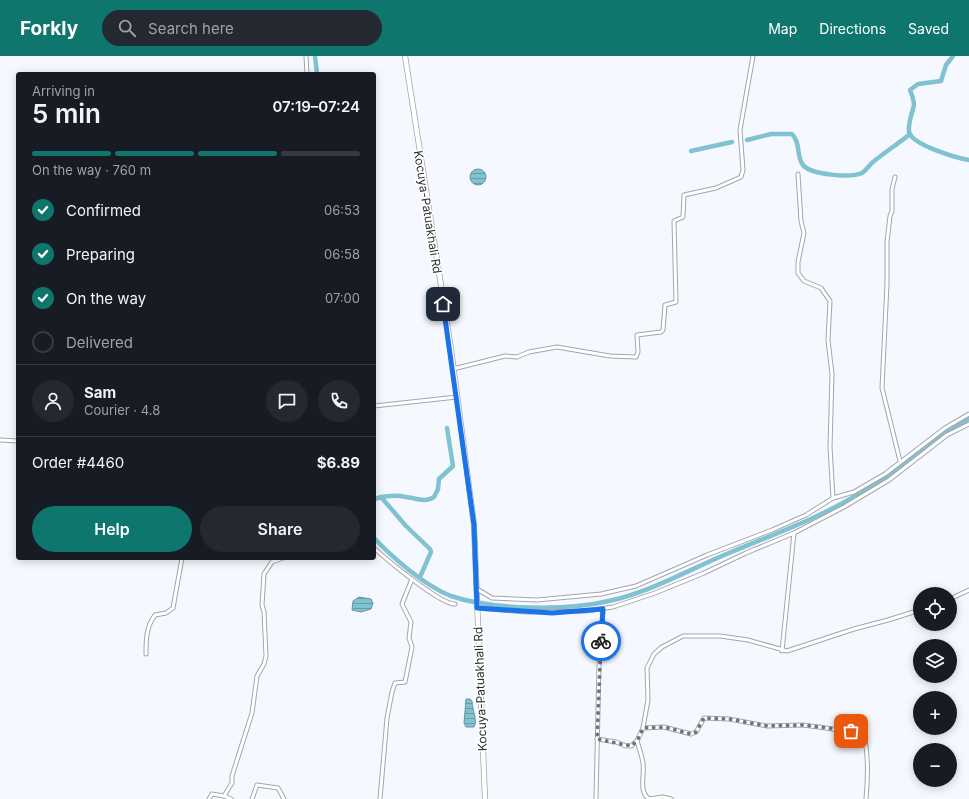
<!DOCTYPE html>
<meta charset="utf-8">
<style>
:root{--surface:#171b24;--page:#242831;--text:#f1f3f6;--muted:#9ea1a6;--line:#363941;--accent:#0f766e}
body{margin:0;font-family:Inter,sans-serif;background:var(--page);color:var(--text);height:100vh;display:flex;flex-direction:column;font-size:15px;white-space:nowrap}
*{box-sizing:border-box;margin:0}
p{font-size:13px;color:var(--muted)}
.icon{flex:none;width:22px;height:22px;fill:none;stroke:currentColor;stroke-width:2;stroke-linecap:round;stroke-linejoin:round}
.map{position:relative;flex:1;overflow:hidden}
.sheet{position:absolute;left:16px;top:16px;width:360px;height:488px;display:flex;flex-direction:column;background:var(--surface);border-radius:4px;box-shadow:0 2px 10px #0003}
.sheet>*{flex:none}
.buttons{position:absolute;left:913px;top:531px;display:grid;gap:8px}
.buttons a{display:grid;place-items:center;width:44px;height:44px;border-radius:50%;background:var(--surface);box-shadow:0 2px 10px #0003;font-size:20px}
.pin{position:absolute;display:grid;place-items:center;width:34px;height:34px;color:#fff;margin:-17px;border-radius:8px;box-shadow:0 2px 6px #0006}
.courier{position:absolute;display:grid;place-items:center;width:40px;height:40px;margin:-20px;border:3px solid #1a73e8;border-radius:50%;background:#fff;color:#222;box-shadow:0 1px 5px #0007}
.headline em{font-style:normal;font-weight:600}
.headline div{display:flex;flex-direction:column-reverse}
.headline{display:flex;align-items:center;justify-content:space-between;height:68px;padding:0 16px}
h1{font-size:26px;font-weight:600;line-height:30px}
.bar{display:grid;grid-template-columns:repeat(4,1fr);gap:6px 4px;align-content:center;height:48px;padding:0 16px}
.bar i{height:5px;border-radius:3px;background:var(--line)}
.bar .on{background:var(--accent)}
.bar p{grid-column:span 4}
.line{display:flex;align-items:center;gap:10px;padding:0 16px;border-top:1px solid var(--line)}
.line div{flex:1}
.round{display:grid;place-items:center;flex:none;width:42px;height:42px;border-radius:21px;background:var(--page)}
ol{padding:0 16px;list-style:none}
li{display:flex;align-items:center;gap:12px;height:44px}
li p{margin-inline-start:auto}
li .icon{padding:4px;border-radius:50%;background:var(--accent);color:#fff;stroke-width:4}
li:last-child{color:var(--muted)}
li i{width:22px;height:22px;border:2px solid var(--line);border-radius:50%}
.cta{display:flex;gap:8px;margin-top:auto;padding:8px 16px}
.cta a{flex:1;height:46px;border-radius:24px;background:var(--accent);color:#fff;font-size:16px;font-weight:600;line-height:46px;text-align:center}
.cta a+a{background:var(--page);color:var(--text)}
header{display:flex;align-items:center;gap:24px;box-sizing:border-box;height:56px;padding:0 20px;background:var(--accent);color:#fff}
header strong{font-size:19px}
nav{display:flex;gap:22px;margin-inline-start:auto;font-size:14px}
.search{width:280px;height:36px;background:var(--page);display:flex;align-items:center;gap:10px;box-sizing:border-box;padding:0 14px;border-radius:22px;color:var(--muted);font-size:15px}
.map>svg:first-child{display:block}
.water{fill:url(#water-rules);stroke:#6796a0}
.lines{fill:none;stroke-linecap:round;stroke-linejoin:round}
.canal{stroke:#80c2d0;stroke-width:4.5}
.minor-casing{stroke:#a4a6ac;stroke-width:5}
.secondary-casing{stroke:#a4a6ac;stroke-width:6}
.minor{stroke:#fff;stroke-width:3}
.secondary{stroke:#fff;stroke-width:4.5}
.done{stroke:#737578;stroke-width:4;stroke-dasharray:0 7.2}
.route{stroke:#1a73e8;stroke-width:5}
.labels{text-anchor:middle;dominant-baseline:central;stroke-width:3;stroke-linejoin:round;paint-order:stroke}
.street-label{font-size:12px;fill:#2d2e30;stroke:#fff}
</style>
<header>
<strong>Forkly</strong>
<div class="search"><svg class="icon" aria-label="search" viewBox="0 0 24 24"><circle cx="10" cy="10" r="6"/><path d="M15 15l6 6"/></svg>Search here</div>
<nav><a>Map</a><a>Directions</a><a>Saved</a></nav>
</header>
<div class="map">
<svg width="969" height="743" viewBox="0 0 969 743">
<defs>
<pattern id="water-rules" width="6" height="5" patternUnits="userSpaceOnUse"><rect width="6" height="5" fill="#80c2d0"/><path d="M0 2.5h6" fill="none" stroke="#699ea9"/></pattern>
</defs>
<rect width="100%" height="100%" fill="#f5f8fe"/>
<g class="water">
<circle cx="478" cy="121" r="8"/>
<path d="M 359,541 L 371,543 L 373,547 L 371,553 L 361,556 L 352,554 L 353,545 Z"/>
<path d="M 466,643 L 470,643 L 472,645 C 472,653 478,665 474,671 L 466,671 L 464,667 Z"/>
</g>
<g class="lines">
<g class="canal">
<path d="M 315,0 L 317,18"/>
<path d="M 953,0 L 946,9 L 941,25 L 918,28 L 910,34 C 912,39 914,44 914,49 C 912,58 908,67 909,76 C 912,89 957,102 969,104"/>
<path d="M 747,84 L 771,78 L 792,78 C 801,87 796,100 803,109 C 811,119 851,122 862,117 C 867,114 869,109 873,106 C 885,96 898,88 910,78"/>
<path d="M 691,95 L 732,86"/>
<path d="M 381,441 L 406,470 L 430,493 L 431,496 L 420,521"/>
<path d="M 374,443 C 384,440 396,439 406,441 C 415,442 426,447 434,441 L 438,433 L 439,423 L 453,410 L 447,372"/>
<path d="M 374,482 C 393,502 425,530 451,540 C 492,554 566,555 609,545 C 651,536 690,513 729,497 C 774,478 820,462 862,436 C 878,426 894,416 909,404 C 929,389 946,374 969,363"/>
</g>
<g class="minor-casing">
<g id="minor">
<path d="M 306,0 L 307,18"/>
<path d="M 798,118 L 801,165 L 804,177 L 798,206 L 798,217 L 804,225 L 821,232 L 830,245 L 828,284 L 832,318 L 830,391 L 833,442"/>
<path d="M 895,121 L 892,133 L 892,155 L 890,160 L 887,186 L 887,228 L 882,332 L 900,405"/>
<path d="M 453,313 L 505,300 L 517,301 L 529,296 L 557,291 L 610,300 L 636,301 L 638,296 L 637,279 L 661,276 L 663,274 L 665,249 L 676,246 L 674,165 L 683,161 L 684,139 L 716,132 L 741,121 L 743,114 L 740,74 L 753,0"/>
<path d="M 374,350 L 457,341"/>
<path d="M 0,384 L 18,385"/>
<path d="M 374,492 C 386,503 441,549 455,548"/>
<path d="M 477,533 L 492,542 L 537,544 L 601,538 L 636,530 L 707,499 L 772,474 L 806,459 L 833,442 L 854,436 L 885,418 L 945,372 L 969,358"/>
<path d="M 950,543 L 969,534"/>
<path d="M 477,552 L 527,556 L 586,555 L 613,551 L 655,537 L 704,517 L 746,497 L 794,477 L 844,451 L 889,424 L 947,379 L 969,368"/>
<path d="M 782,595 L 794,477"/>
<path d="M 146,598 C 146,584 146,571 155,559 L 166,557 L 173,552 L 182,502"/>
<path d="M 643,672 L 664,671 L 691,678 L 696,676 L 704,662 L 729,663 L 767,670 L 802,669 L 819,671 L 858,677 L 864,680 C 869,701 868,722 866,743"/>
<path d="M 597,683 L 616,686 L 626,690 L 631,690 L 637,685 L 643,672 L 648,644 L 647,612 L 654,598 L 662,591 L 683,580 L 720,580 L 748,584 L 787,595 L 854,573 L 888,564 L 920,554"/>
<path d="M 637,685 C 639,692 642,700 643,707 C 645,718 638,735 649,743 L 663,741 L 671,743"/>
<path d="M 224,740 L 231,743"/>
<path d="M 209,743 L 212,738 L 224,740 L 232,727 L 232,720 L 252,657 L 257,620 L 264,608 L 266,600 L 264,556 L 262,549 L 264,518 L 272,506 L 283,502"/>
<path d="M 252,743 L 257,729 L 278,732 L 284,743"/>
<path d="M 380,743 L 387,662 L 392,636 L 395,627 L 405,626 L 412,591 L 409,582 L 411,566 L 402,548 L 412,523"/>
<path d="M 596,743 L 599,610 L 603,553"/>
</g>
</g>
<g class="secondary-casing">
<path id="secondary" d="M 405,0 L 451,293 L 474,469 L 485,743"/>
</g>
<use href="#minor" class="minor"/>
<use href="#secondary" class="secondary"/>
</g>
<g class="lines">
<path class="done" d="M 601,585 L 597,683 L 631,690 L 637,685 L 643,672 L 664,671 L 691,678 L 696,676 L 704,662 L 729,663 L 767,670 L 802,669 L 851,675"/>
<path class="route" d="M 443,248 L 474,469 L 477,552 L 552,557 L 603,553 L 601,585"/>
</g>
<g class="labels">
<g class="street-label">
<text transform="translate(428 156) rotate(81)">Kocuya-Patuakhali Rd</text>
<text transform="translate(480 633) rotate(-92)">Kocuya-Patuakhali Rd</text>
</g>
</g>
</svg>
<div class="buttons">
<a><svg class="icon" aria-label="locate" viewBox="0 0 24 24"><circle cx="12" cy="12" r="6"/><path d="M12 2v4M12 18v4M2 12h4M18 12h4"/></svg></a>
<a><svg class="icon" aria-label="layers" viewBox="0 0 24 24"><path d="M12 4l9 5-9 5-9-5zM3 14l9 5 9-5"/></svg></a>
<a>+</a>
<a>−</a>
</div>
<div class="pin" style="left:851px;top:675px;background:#ea580c"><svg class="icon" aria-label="bag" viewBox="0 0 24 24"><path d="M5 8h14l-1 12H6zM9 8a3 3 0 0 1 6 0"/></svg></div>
<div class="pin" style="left:443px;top:248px;background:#1f2937"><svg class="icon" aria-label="home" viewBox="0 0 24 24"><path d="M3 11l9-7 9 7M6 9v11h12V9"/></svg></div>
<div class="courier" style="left:601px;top:585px"><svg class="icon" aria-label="bike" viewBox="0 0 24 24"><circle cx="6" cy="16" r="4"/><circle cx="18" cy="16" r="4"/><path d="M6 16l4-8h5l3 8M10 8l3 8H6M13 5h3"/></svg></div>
<section class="sheet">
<div class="headline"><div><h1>5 min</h1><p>Arriving in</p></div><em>07:19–07:24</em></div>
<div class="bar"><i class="on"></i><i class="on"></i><i class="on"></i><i></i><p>On the way · 760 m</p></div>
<ol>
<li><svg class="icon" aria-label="check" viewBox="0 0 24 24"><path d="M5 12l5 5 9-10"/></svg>Confirmed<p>06:53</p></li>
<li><svg class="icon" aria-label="check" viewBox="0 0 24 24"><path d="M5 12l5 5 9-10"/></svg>Preparing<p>06:58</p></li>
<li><svg class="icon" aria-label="check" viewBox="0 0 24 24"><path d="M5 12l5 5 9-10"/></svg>On the way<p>07:00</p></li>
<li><i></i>Delivered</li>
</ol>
<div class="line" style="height:72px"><a class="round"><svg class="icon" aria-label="person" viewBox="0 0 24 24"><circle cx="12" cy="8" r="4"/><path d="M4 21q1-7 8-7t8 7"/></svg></a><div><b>Sam</b><p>Courier · 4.8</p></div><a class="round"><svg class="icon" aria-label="chat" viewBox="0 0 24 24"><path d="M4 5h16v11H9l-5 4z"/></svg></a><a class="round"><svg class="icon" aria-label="phone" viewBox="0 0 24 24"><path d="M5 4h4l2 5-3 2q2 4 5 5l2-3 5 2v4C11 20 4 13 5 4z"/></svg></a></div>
<div class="line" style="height:52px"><div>Order #4460</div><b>$6.89</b></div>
<div class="cta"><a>Help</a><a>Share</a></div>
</section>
</div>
